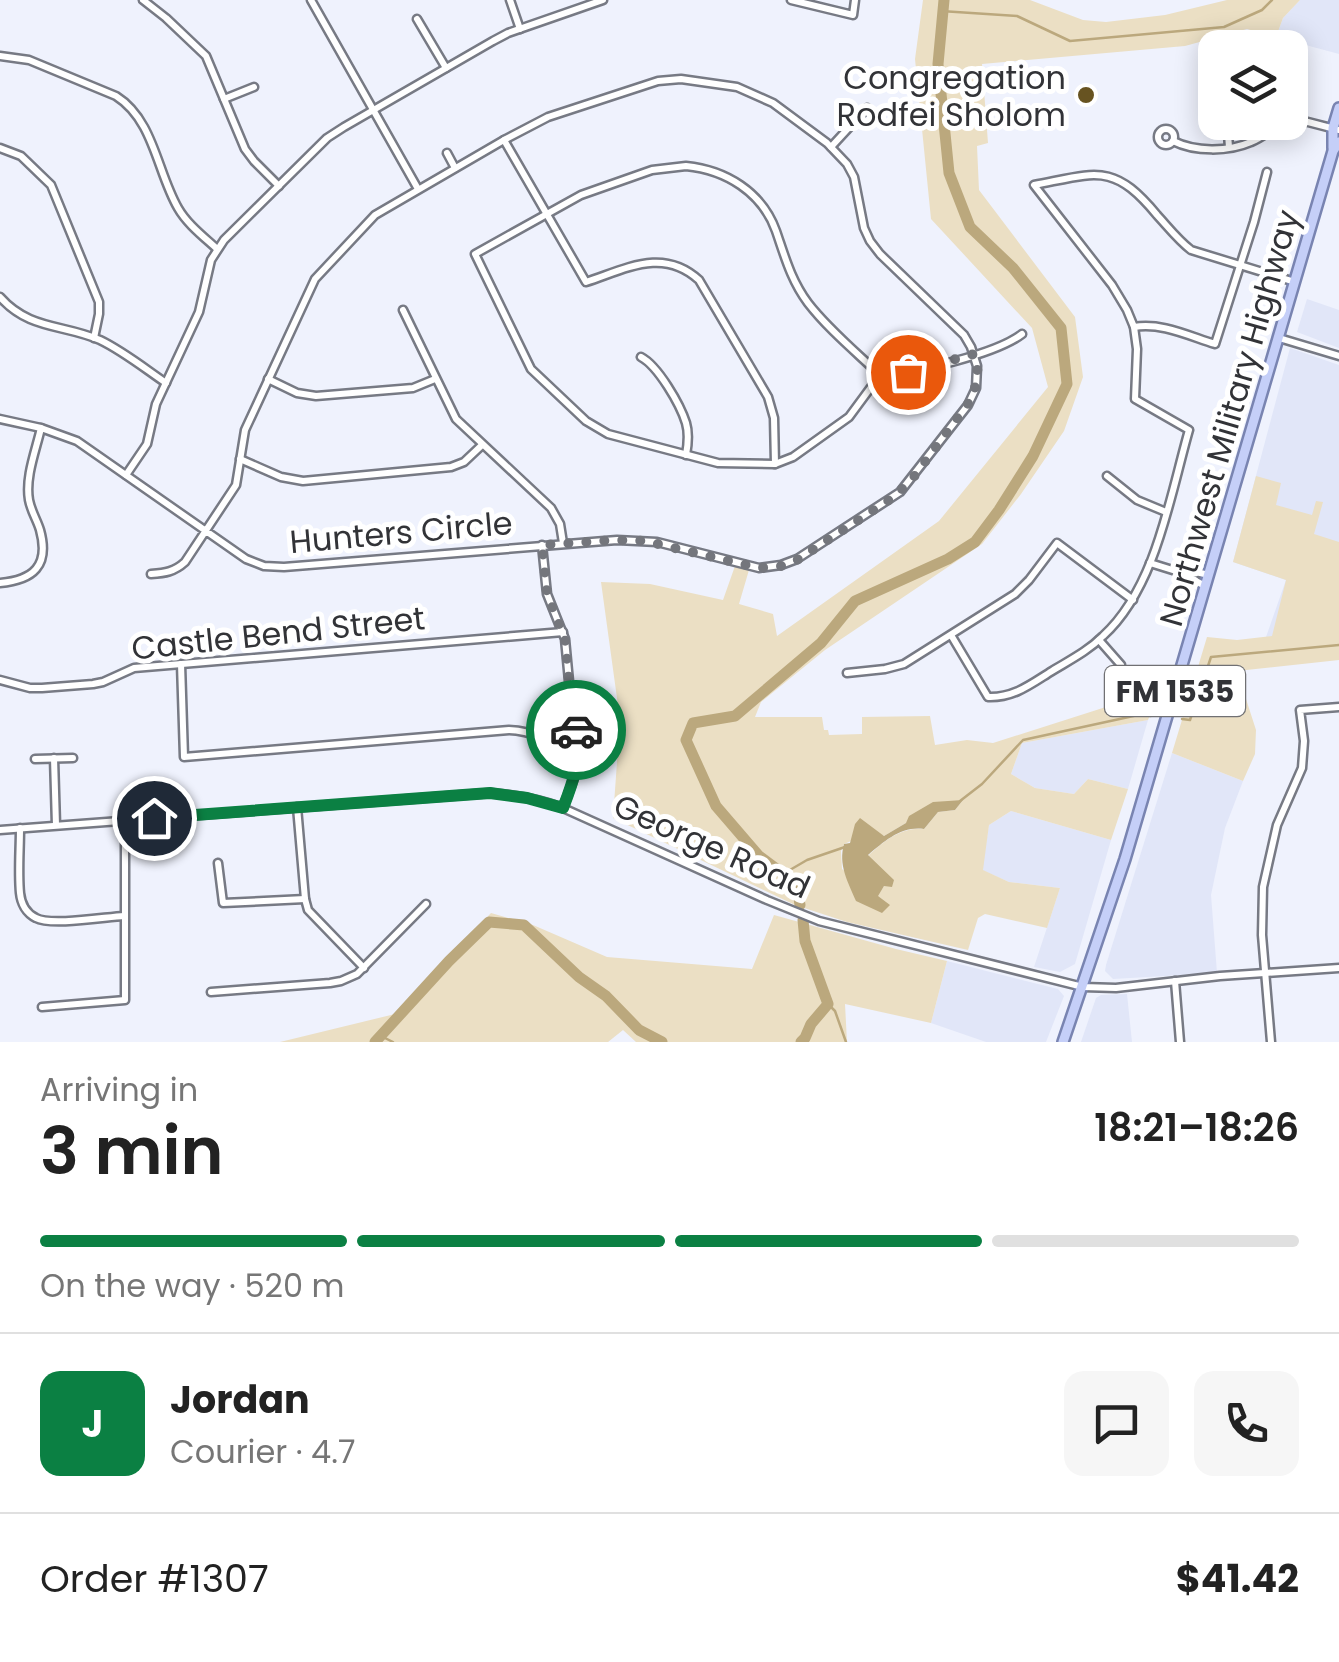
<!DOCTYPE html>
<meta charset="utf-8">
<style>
:root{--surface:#fff;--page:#f6f6f6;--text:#222;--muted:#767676;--line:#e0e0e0;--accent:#0b8043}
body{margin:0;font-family:Poppins,sans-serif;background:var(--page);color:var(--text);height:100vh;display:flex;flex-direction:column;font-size:38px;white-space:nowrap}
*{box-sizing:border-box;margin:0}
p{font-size:32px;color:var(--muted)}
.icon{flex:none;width:55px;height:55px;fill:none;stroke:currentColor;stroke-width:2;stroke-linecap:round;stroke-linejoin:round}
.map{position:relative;height:1042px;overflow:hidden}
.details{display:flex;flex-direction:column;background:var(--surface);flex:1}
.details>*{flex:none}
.tools{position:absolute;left:1198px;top:30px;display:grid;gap:20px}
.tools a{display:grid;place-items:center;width:110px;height:110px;border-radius:20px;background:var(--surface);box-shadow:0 5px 25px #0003;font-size:50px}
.pin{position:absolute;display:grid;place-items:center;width:85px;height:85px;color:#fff;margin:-42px;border:5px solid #fff;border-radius:50%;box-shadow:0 2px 10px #0007}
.courier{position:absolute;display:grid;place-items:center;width:100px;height:100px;margin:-50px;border:8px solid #0b8043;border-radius:50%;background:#fff;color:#222;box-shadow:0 2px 12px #0007}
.overview em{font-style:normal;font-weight:600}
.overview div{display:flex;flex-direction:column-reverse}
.overview{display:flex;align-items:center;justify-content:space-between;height:170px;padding:0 40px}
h1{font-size:65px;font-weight:600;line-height:75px}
.bar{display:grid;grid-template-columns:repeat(4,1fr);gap:15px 10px;align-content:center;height:120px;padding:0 40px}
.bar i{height:12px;border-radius:8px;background:var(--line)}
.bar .selected{background:var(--accent)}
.bar p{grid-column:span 4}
.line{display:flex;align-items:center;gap:25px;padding:0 40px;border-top:2px solid var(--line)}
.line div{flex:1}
.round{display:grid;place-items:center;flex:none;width:105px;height:105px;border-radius:20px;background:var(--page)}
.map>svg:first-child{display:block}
.built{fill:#e1e6f8}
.green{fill:#ebdfc4;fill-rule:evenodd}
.water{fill:#bba87d}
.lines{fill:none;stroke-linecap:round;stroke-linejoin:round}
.stream{stroke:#bba87d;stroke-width:2.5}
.river{stroke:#bba87d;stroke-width:11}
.minor-casing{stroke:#777a84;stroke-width:11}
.major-casing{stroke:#7984b1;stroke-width:14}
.minor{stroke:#fff;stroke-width:6}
.major{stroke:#c5cff8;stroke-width:9}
.done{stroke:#74767c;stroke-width:10;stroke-dasharray:0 18}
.route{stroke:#0b8043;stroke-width:12}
.poi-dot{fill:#675321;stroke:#fff;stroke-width:4}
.labels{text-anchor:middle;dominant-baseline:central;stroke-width:10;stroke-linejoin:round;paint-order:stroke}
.shield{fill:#fff;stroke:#707073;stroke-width:2.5}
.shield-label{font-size:30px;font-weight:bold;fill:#323337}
.poi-label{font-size:32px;fill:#323337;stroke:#fff;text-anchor:end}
.street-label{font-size:32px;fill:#323337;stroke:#fff}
</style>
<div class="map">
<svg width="1339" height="1042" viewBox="0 0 1339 1042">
<rect width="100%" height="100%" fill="#eff2fd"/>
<g class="built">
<path d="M 1300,0 L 1339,0 L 1339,54 L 1276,37 L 1283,18 Z"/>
<path d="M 1307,299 L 1339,310 L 1339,348 L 1297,332 Z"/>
<path d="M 1290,348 L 1339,365 L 1339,632 L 1266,637 L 1286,580 L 1233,562 Z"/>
<path d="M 1148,720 L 1128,789 L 1088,779 L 1074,794 L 1035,788 L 1011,774 L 1022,743 Z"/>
<path d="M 1172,753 L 1243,781 L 1225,828 L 1211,895 L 1217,973 L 1113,979 L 1105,971 L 1106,965 Z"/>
<path d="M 1011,811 L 1111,840 L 1075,964 L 1060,972 L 1034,967 L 1060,888 L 1009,882 L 982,870 L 989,825 Z"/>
<path d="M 947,961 L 1058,989 L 1064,996 L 1046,1042 L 986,1042 L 931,1023 Z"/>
<path d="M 1127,994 L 1132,1042 L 1081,1042 L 1096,998 L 1101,995 Z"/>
</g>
<g class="green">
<path d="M 923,0 L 1030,0 L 1083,20 L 1106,22 L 1165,15 L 1227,0 L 1300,0 L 1283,18 L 1276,37 L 1247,29 L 1185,46 L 982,64 L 988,143 L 977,146 L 979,190 L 1075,317 L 1083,377 L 1064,431 L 1021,494 L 982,544 L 825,650 L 761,702 L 755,717 L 822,717 L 824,730 L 828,730 L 829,735 L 862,734 L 862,717 L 930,716 L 935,745 L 967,740 L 993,743 L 1109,706 L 1155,702 L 1148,720 L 1022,743 L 1011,774 L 1035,788 L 1074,794 L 1088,779 L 1128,789 L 1111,840 L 1011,811 L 989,825 L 983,870 L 1009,882 L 1060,888 L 1047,928 L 985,914 L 978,918 L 968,950 L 847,922 L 795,905 L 613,818 L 620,720 L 601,582 L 650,584 L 723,600 L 735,566 L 749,570 L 739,604 L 773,614 L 777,636 L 939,521 L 1048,387 L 1032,328 L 931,219 L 915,59 ZM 963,800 L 955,810 L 938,812 L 924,829 C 901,827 884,841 868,856 L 884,886 L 877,896 L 842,869 L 841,851 L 844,844 L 875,831 L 884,836 L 906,823 Z"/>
<path d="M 1256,476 L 1281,483 L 1276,505 L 1312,515 L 1316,501 L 1323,502 L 1314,534 L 1339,542 L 1339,660 L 1237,671 L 1256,730 L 1255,754 L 1243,781 L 1172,753 L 1207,637 L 1237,640 L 1272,636 L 1286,580 L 1233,562 Z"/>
<path d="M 491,913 L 533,925 L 607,957 L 752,969 L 774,915 L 896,949 L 947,961 L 931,1023 L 845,1004 L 847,1042 L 636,1042 L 623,1030 L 608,1042 L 280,1042 L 395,1014 Z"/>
</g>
<path class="water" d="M 963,800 L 955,810 L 938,812 L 924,829 C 901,826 885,841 868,855 L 894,880 L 892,887 L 884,886 L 878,896 L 890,905 L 882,913 L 856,901 C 848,882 838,865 844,844 L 850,843 L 855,824 L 860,818 L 884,836 L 906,823 L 909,816 L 933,802 Z"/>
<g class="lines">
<g class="stream">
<path d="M 941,11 L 1017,16 L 1070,41 L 1224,27 L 1262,10 L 1272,0"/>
<path d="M 1182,719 L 1190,720 L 1211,657 L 1339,645"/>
<path d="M 960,801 L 982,784 L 1023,740 L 1138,715 L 1151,716"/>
<path d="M 783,874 L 807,860 L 845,847"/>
<path d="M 828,1004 L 835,1011 L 846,1042"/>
<path d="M 381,1036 L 393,1042"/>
</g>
<g class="river">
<path d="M 800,905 L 798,892 L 783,874 L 759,856 L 716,806 L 686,740 L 693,723 L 735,716 L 821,643 L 855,601 L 948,559 L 975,542 L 999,510 L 1033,456 L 1067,384 L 1061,328 L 1013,268 L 970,227 L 949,173 L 938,64 L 944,0"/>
<path d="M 375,1042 L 449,961 L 489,922 L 524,925 L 579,977 L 606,996 L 639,1030 L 662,1042"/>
<path d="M 801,1042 L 805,1038 L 811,1024 L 828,1004 L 805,941 L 803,920"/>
</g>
<g class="minor-casing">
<g id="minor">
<path d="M 143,0 L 166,18 L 206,56 L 245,149 L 254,161 L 279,186"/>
<path d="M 311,0 L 418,189"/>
<path d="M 510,0 L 520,29"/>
<path d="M 791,0 L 853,15 L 855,0"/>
<path d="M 417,19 L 446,68"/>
<path d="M 0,56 L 29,60 L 116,96 C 154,120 157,172 178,208 C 187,224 204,237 217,249"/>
<path d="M 1290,76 L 1300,79 L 1290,121"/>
<path d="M 224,99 L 254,87"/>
<path d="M 1290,121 L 1308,122 L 1339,130"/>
<path d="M 1227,122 L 1229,147"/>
<circle cx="1166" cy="137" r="8"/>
<path d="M 504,140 L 586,282 C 626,269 663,247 699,280 L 768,397 L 774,418 L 775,464"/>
<path d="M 1173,141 C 1195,152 1228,152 1251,142 C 1264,137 1273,127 1286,122"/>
<path d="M 831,147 L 867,108"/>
<path d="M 0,148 L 21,156 L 51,185 L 99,302 L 99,314 L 94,338"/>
<path d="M 447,153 L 455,168"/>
<path d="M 686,166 C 726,170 762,192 776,231 C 785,257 791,280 808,303 C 828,329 856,352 880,375 L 849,417 L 793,457 L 775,464 L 718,463 L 608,434 L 586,421 L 531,369 L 475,254 L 581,195 L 652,170 Z"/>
<path d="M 0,297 C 29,330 63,324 100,340 C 123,351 144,368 166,383"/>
<path d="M 403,310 L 456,419 L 551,508 L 560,524 L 563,543"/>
<path d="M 1134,327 C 1161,322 1189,336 1215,344 L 1254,222 L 1267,172"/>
<path d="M 1279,338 L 1339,356"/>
<path d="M 641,357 C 658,366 680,404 686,423 C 689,433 688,444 686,455"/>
<path d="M 881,375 C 915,373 996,354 1022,334"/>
<path d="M 268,379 L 297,393 L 316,396 L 413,388 L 435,379"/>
<path d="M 0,419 L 41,428 L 77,441 L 246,559 L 264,566 L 284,567 L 617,540 L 657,542 L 759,568 L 781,565 L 797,559 L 900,492 L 968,405 L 976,388 L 977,366 L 971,347 L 964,335 L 880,254 L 870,241 L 864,228 L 854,177 L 847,164 L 827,143 L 773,103 L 737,87 L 681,79 L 658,81 L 548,117 L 504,140 L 375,215 L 315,279 L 245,430 L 236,485 L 185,562 C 174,572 165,573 151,574"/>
<path d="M 240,459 L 281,477 L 303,481 L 451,467 L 464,462 L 482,445"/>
<path d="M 126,475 L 147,444 L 156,404 L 199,312 L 211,260 L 224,240 L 327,138 L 344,127 L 493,41 L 508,33 L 603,0"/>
<path d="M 1107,476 L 1137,500 L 1166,512"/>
<path d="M 542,545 L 547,594 L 565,639 L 572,713 L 578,746 L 577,770 L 563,808"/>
<path d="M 1150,563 L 1179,572 L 1205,586"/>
<path d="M 1180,572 L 1187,570 L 1209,575"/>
<path d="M 0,583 C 33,580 50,566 40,530 C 37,520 31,511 29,500 C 25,477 36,450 41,428"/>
<path d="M 951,635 L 988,697 C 1014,698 1031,684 1052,671 C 1070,660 1088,651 1103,636 C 1156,588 1170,496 1189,430 L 1135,399 L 1137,349 L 1134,327 L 1127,310 L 1112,285 L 1034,185 C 1097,173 1113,162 1157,215 C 1168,227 1178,240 1191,250 L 1295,282"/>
<path d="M 1099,640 L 1121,665"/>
<path d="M 181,664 L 184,757 L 509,730 C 534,730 554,745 578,746"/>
<path d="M 847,673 L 885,669 L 904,664 L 1015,594 L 1029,580 L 1057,543 L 1133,600"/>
<path d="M 0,680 L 30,688 L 42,688 L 93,684 L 103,682 L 134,668 L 563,632"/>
<path d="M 54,758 L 56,825"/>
<path d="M 35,759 L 73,758"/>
<path d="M 297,807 L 305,899 L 308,910 L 364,968"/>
<path d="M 20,828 C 20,849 18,872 20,893 C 21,903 26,913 36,918 C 51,926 105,917 124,916"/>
<path d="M 0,830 L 490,793 C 515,795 539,799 563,808 L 767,900 L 819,921 L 1083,987 L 1116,988 L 1220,976 L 1339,968"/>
<path d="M 218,863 L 223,903 L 305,899"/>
<path d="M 1175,981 L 1180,1042"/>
<path d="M 211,992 L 330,983 L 341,981 L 357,974 L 426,904"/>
<path d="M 42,1007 L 125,1000 L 125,820"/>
<path d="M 1271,1042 L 1262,935 L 1263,887 L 1277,825 L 1302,768 L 1304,741 L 1300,710 L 1339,707"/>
</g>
</g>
<g class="major-casing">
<g id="major">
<path d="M 1333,148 L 1333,128 L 1339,108"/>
<path d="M 1063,1042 L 1125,859 L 1333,151 L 1339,142"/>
</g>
</g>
<use href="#minor" class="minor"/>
<use href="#major" class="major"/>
</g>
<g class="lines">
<path class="done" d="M 576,730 L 572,714 L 565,639 L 547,594 L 542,545 L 616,540 L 645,541 L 759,568 L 781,566 L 797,560 L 892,498 L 910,482 L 973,397 L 978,373 L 974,354 L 908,372"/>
<path class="route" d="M 154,818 L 490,793 L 527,798 L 563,808 C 574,780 581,759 576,730"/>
</g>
<circle class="poi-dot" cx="1086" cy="95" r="10"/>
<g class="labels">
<rect class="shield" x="1105" y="666" width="140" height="50" rx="8"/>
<g class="shield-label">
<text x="1175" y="691">FM 1535</text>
</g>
<g class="poi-label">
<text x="1066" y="77">Congregation<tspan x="1066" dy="37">Rodfei Sholom</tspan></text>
</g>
<g class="street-label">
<text transform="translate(1229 418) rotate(-74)">Northwest Military Highway</text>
<text transform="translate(401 532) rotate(-5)">Hunters Circle</text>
<text transform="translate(278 633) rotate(-6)">Castle Bend Street</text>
<text transform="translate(712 846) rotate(24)">George Road</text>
</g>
</g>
</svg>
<div class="tools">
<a><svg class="icon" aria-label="layers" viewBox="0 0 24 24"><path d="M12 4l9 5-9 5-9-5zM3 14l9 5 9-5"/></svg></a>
</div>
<div class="pin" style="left:908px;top:372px;background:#ea580c"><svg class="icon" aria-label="bag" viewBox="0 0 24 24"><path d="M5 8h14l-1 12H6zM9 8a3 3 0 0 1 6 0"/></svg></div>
<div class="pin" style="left:154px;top:818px;background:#1f2937"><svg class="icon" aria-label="home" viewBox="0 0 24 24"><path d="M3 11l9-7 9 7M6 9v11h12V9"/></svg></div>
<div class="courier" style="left:576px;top:730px"><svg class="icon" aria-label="car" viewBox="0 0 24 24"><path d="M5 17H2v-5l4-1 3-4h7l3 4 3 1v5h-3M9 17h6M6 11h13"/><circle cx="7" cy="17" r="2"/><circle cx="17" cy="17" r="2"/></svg></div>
</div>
<section class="details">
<div class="overview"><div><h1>3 min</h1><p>Arriving in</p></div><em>18:21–18:26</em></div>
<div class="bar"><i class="selected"></i><i class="selected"></i><i class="selected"></i><i></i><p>On the way · 520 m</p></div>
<div class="line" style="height:180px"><b class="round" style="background:var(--accent);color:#fff">J</b><div><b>Jordan</b><p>Courier · 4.7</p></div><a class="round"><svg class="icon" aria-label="chat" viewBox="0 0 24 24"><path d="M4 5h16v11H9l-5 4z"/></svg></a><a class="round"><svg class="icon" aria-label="phone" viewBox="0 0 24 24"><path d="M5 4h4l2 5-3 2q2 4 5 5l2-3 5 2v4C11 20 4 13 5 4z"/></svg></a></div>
<div class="line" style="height:130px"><div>Order #1307</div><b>$41.42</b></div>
</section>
